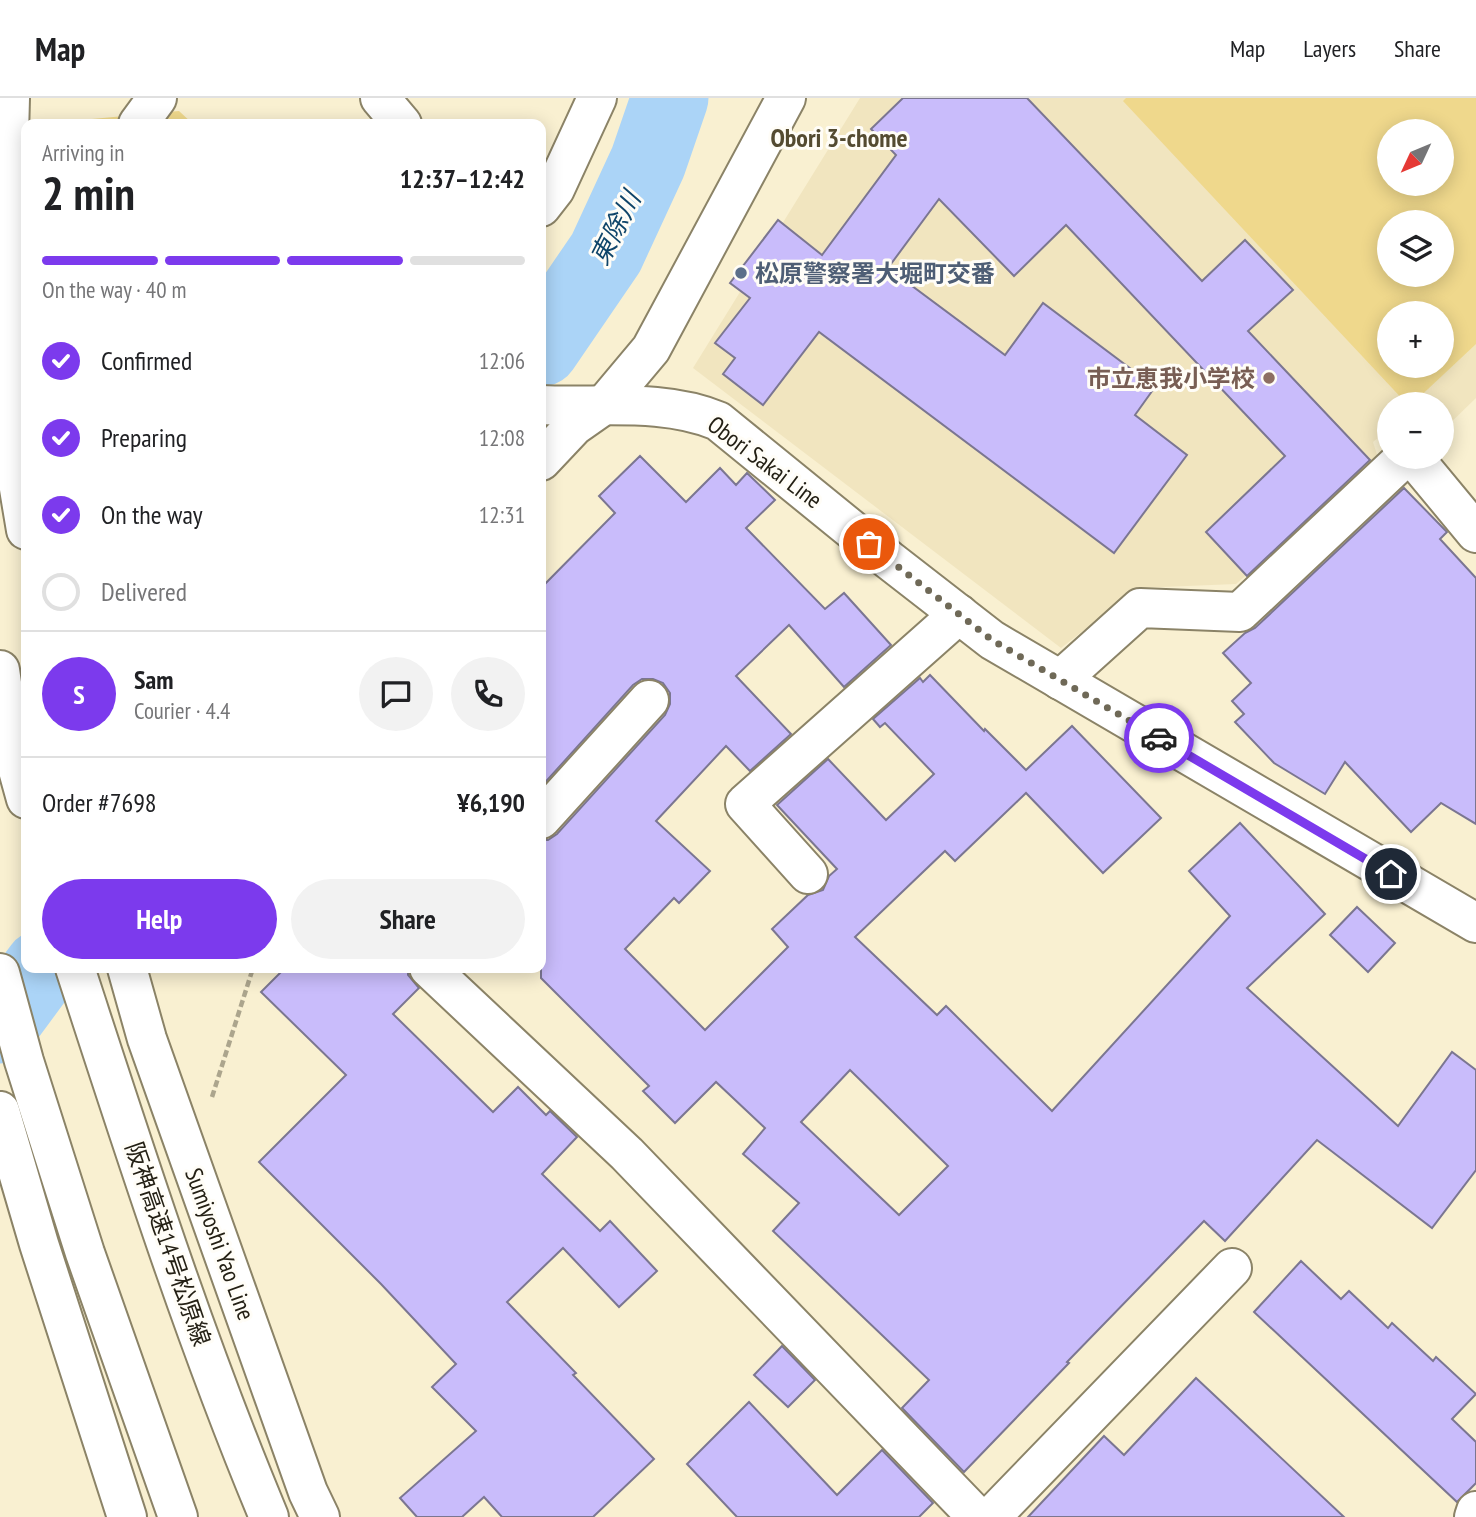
<!DOCTYPE html>
<meta charset="utf-8">
<style>
:root{--surface:#fff;--page:#f2f2f2;--text:#202124;--muted:#757577;--line:#e0e0e0;--accent:#7c3aed}
body{margin:0;font-family:"PT Sans Narrow","Noto Sans JP",sans-serif;background:var(--page);color:var(--text);height:100vh;display:flex;flex-direction:column;font-size:26px;white-space:nowrap}
*{box-sizing:border-box;margin:0}
p{font-size:23px;color:var(--muted)}
.icon{flex:none;width:38px;height:38px;fill:none;stroke:currentColor;stroke-width:2;stroke-linecap:round;stroke-linejoin:round}
.map{position:relative;flex:1;overflow:hidden}
.side{position:absolute;left:21px;top:21px;width:525px;height:854px;display:flex;flex-direction:column;background:var(--surface);border-radius:14px;box-shadow:0 4px 18px #0003}
.side>*{flex:none}
.needle{width:46px;rotate:226deg}
.buttons{position:absolute;left:1377px;top:21px;display:grid;gap:14px}
.buttons a{display:grid;place-items:center;width:77px;height:77px;border-radius:50%;background:var(--surface);box-shadow:0 4px 18px #0003;font-size:35px}
.pin{position:absolute;display:grid;place-items:center;width:60px;height:60px;color:#fff;margin:-30px;border:4px solid #fff;border-radius:50%;box-shadow:0 2px 7px #0007}
.courier{position:absolute;display:grid;place-items:center;width:70px;height:70px;margin:-35px;border:5px solid #7c3aed;border-radius:50%;background:#fff;color:#222;box-shadow:0 2px 9px #0007}
.overview em{font-style:normal;font-weight:600}
.overview div{display:flex;flex-direction:column-reverse}
.overview{display:flex;align-items:center;justify-content:space-between;height:119px;padding:0 21px}
h1{font-size:46px;font-weight:600;line-height:52px}
.bar{display:grid;grid-template-columns:repeat(4,1fr);gap:10px 7px;align-content:center;height:84px;padding:0 21px}
.bar i{height:9px;border-radius:5px;background:var(--line)}
.bar .on{background:var(--accent)}
.bar p{grid-column:span 4}
.line{display:flex;align-items:center;gap:18px;padding:0 21px;border-top:2px solid var(--line)}
.line div{flex:1}
.round{display:grid;place-items:center;flex:none;width:74px;height:74px;border-radius:37px;background:var(--page)}
ol{padding:0 21px;list-style:none}
li{display:flex;align-items:center;gap:21px;height:77px}
li p{margin-inline-start:auto}
li .icon{padding:7px;border-radius:50%;background:var(--accent);color:#fff;stroke-width:4}
li:last-child{color:var(--muted)}
li i{width:38px;height:38px;border:4px solid var(--line);border-radius:50%}
.button{display:flex;gap:14px;margin-top:auto;padding:14px 21px}
.button a{flex:1;height:80px;border-radius:42px;background:var(--accent);color:#fff;font-size:28px;font-weight:600;line-height:80px;text-align:center}
.button a+a{background:var(--page);color:var(--text)}
header{display:flex;align-items:center;gap:42px;box-sizing:border-box;height:98px;padding:0 35px;background:var(--surface);border-bottom:2px solid var(--line)}
header strong{font-size:33px}
nav{display:flex;gap:38px;margin-inline-start:auto;font-size:24px}
.map>svg:first-child{display:block}
.built{fill:#f1e5bf;fill-rule:evenodd}
.green{fill:#efd88c;fill-rule:evenodd}
.lines{fill:none;stroke-linecap:round;stroke-linejoin:round}
.river{stroke:#abd4f7;stroke-width:77}
.building{fill:#c9bcfb;stroke:#7b7691;stroke-width:2;fill-rule:evenodd}
.minor-casing{stroke:#8b8367;stroke-width:42}
.major-casing{stroke:#8b8367;stroke-width:42}
.highway-casing{stroke:#8b8367;stroke-width:42}
.path{stroke:#aca58d;stroke-width:4.5;stroke-dasharray:7 3.5;stroke-linecap:butt}
.minor{stroke:#fff;stroke-width:38}
.major{stroke:#fff;stroke-width:38}
.highway{stroke:#fff;stroke-width:38}
.done{stroke:#6f6957;stroke-width:7;stroke-dasharray:0 12.6}
.route{stroke:#7c3aed;stroke-width:9}
.service-dot{fill:#5c6f8a;stroke:#fffdf7;stroke-width:2.5}
.education-dot{fill:#8d6e63;stroke:#fffdf7;stroke-width:2.5}
.labels{text-anchor:middle;dominant-baseline:central;stroke-width:6;stroke-linejoin:round;paint-order:stroke}
.service-label{font-size:24px;font-weight:bold;fill:#4e5e75;stroke:#fffdf7;text-anchor:start}
.education-label{font-size:24px;font-weight:bold;fill:#785e54;stroke:#fffdf7;text-anchor:end}
.street-label{font-size:24px;fill:#242015;stroke:#fffdf7}
.neighbourhood-label{font-size:26px;font-weight:bold;fill:#544b31;stroke:#fffdf7}
.water-label{font-size:26px;font-style:italic;fill:#0f456a;stroke:#fffdf7}
</style>
<header>
<strong>Map</strong>
<nav><a>Map</a><a>Layers</a><a>Share</a></nav>
</header>
<div class="map">
<svg width="1476" height="1419" viewBox="0 0 1476 1419">
<rect width="100%" height="100%" fill="#f9f0d1"/>
<path class="built" d="M 860,0 L 1476,0 L 1476,300 L 1442,333 L 1442,306 L 1390,306 L 1389,331 L 1373,344 L 1379,363 L 1236,486 L 1138,490 L 1061,550 L 693,270 ZM 1390,33 L 1442,33 L 1442,86 L 1390,86 ZM 1390,124 L 1442,124 L 1442,177 L 1390,177 ZM 1390,215 L 1442,215 L 1442,268 L 1390,268 Z"/>
<g class="green">
<path d="M 1126,0 L 1476,0 L 1476,246 L 1412,306 L 1407,306 L 1123,3 ZM 1390,33 L 1442,33 L 1442,86 L 1390,86 ZM 1390,124 L 1442,124 L 1442,177 L 1390,177 ZM 1390,215 L 1442,215 L 1442,268 L 1390,268 Z"/>
<path d="M 179,13 L 193,26 L 59,26 L 59,24 Z"/>
</g>
<g class="lines">
<g class="river">
<path d="M 541,250 L 606,155 L 648,64 L 670,0"/>
<path d="M 0,927 L 42,870"/>
</g>
</g>
<g class="building">
<path d="M 903,0 L 1027,0 L 1202,183 L 1245,142 L 1293,192 L 1248,233 L 1370,362 L 1247,478 L 1206,434 L 1285,358 L 1066,127 L 1014,178 L 939,101 L 888,170 L 1005,257 L 1043,205 L 1155,289 L 1135,317 L 1187,357 L 1114,455 L 819,234 L 763,307 L 723,276 L 735,260 L 715,245 L 750,200 L 730,185 L 778,122 L 822,157 L 896,57 L 871,31 Z"/>
<path d="M 640,358 L 686,404 L 720,370 L 736,387 L 747,375 L 775,402 L 746,430 L 825,511 L 844,495 L 891,547 L 844,589 L 789,527 L 736,578 L 791,636 L 750,673 L 726,648 L 656,723 L 710,773 L 679,805 L 674,800 L 625,851 L 705,932 L 788,849 L 772,831 L 808,797 L 823,792 L 829,778 L 837,771 L 777,707 L 828,661 L 886,722 L 934,676 L 885,625 L 880,629 L 873,621 L 920,580 L 923,584 L 930,577 L 984,633 L 985,631 L 1026,672 L 1072,628 L 1161,720 L 1103,775 L 1026,695 L 955,763 L 945,753 L 855,839 L 937,917 L 946,908 L 1052,1013 L 1230,818 L 1189,773 L 1240,725 L 1325,816 L 1247,890 L 1398,1028 L 1452,954 L 1476,972 L 1476,1072 L 1432,1130 L 1317,1042 L 1225,1143 L 1204,1123 L 1067,1264 L 1069,1265 L 964,1374 L 902,1310 L 929,1282 L 773,1133 L 799,1105 L 743,1056 L 765,1030 L 716,984 L 675,1025 L 643,993 L 649,988 L 541,880 L 541,742 L 548,742 L 557,736 L 665,617 L 670,606 L 670,595 L 663,585 L 653,581 L 642,581 L 633,587 L 541,689 L 541,490 L 615,415 L 599,398 ZM 850,972 L 948,1068 L 899,1117 L 801,1024 Z"/>
<path d="M 1404,390 L 1447,434 L 1440,441 L 1476,480 L 1476,726 L 1441,705 L 1411,734 L 1345,664 L 1325,696 L 1274,665 L 1235,624 L 1244,616 L 1232,603 L 1251,585 L 1223,555 L 1245,535 L 1255,530 Z"/>
<path d="M 1357,809 L 1395,845 L 1368,874 L 1330,837 Z"/>
<path d="M 285,870 L 408,870 L 408,877 L 419,890 L 393,916 L 493,1014 L 518,989 L 546,1017 L 550,1013 L 577,1039 L 542,1076 L 600,1133 L 610,1123 L 657,1173 L 619,1209 L 563,1150 L 507,1204 L 576,1275 L 573,1277 L 654,1361 L 593,1419 L 502,1419 L 484,1399 L 462,1419 L 417,1419 L 400,1400 L 476,1333 L 432,1289 L 456,1266 L 381,1186 L 259,1064 L 346,977 L 261,894 Z"/>
<path d="M 1301,1163 L 1341,1201 L 1349,1193 L 1388,1230 L 1392,1225 L 1433,1263 L 1436,1259 L 1476,1296 L 1452,1321 L 1476,1344 L 1476,1385 L 1457,1404 L 1254,1214 Z"/>
<path d="M 782,1248 L 815,1282 L 788,1309 L 754,1277 Z"/>
<path d="M 1196,1280 L 1344,1419 L 1028,1419 L 1104,1338 L 1124,1357 Z"/>
<path d="M 749,1304 L 837,1397 L 882,1352 L 933,1405 L 919,1419 L 737,1419 L 687,1366 Z"/>
</g>
<g class="lines">
<g class="minor-casing">
<g id="minor">
<path d="M 380,0 L 402,26"/>
<path d="M 138,26 L 157,0"/>
<path d="M 541,109 L 555,91 L 597,0"/>
<path d="M 1413,359 L 1476,435"/>
<path d="M 541,363 L 574,328 L 604,307"/>
<path d="M 1060,582 L 1140,510 L 1240,514 L 1405,359"/>
<path d="M 541,721 L 649,602"/>
<path d="M 808,776 L 745,706 L 959,516"/>
<path d="M 429,870 L 627,1056 L 977,1419"/>
<path d="M 991,1419 L 1232,1170"/>
<path d="M 1474,1419 L 1476,1413"/>
</g>
</g>
<g class="major-casing">
<g id="major">
<path d="M 10,0 L 8,75 L 9,281 L 12,349 L 26,432"/>
<path d="M 541,307 C 599,310 663,300 718,323 L 889,462 L 992,542 L 1476,825"/>
<path d="M 604,307 L 651,251 L 786,0"/>
<path d="M 127,870 L 147,941 L 308,1394 L 320,1419"/>
<path d="M 0,1013 L 39,1146 L 127,1419"/>
</g>
</g>
<g class="highway-casing">
<g id="highway">
<path d="M 0,572 L 9,632"/>
<path d="M 0,607 L 26,701"/>
<path d="M 75,870 C 135,1054 194,1240 269,1419"/>
<path d="M 0,875 L 24,963 L 85,1155 L 178,1419"/>
</g>
</g>
<path class="path" d="M 212,999 L 253,870"/>
<use href="#minor" class="minor"/>
<use href="#major" class="major"/>
<use href="#highway" class="highway"/>
</g>
<g class="lines">
<path class="done" d="M 869,446 L 992,542 L 1159,640"/>
<path class="route" d="M 1159,640 L 1391,776"/>
</g>
<circle class="service-dot" cx="741" cy="175" r="7"/>
<circle class="education-dot" cx="1269" cy="280" r="7"/>
<g class="labels">
<g class="service-label">
<text x="755" y="175">松原警察署大堀町交番</text>
</g>
<g class="education-label">
<text x="1255" y="280">市立恵我小学校</text>
</g>
<g class="street-label">
<text transform="translate(765 364) rotate(37)">Obori Sakai Line</text>
<text transform="translate(168 1146) rotate(71)">阪神高速14号松原線</text>
<text transform="translate(220 1146) rotate(70)">Sumiyoshi Yao Line</text>
</g>
<g class="neighbourhood-label">
<text x="839" y="39">Obori 3-chome</text>
</g>
<g class="water-label">
<text transform="translate(615 130) rotate(-63)">東除川</text>
</g>
</g>
</svg>
<div class="buttons">
<a><svg class="needle" viewBox="-14 -14 28 28"><path d="M0-13l5 13h-10z" fill="#e53935"/><path d="M0 13l5-13h-10z" fill="#757577"/></svg></a>
<a><svg class="icon" aria-label="layers" viewBox="0 0 24 24"><path d="M12 4l9 5-9 5-9-5zM3 14l9 5 9-5"/></svg></a>
<a>+</a>
<a>−</a>
</div>
<div class="pin" style="left:869px;top:446px;background:#ea580c"><svg class="icon" aria-label="bag" viewBox="0 0 24 24"><path d="M5 8h14l-1 12H6zM9 8a3 3 0 0 1 6 0"/></svg></div>
<div class="pin" style="left:1391px;top:776px;background:#1f2937"><svg class="icon" aria-label="home" viewBox="0 0 24 24"><path d="M3 11l9-7 9 7M6 9v11h12V9"/></svg></div>
<div class="courier" style="left:1159px;top:640px"><svg class="icon" aria-label="car" viewBox="0 0 24 24"><path d="M5 17H2v-5l4-1 3-4h7l3 4 3 1v5h-3M9 17h6M6 11h13"/><circle cx="7" cy="17" r="2"/><circle cx="17" cy="17" r="2"/></svg></div>
<section class="side">
<div class="overview"><div><h1>2 min</h1><p>Arriving in</p></div><em>12:37–12:42</em></div>
<div class="bar"><i class="on"></i><i class="on"></i><i class="on"></i><i></i><p>On the way · 40 m</p></div>
<ol>
<li><svg class="icon" aria-label="check" viewBox="0 0 24 24"><path d="M5 12l5 5 9-10"/></svg>Confirmed<p>12:06</p></li>
<li><svg class="icon" aria-label="check" viewBox="0 0 24 24"><path d="M5 12l5 5 9-10"/></svg>Preparing<p>12:08</p></li>
<li><svg class="icon" aria-label="check" viewBox="0 0 24 24"><path d="M5 12l5 5 9-10"/></svg>On the way<p>12:31</p></li>
<li><i></i>Delivered</li>
</ol>
<div class="line" style="height:126px"><b class="round" style="background:var(--accent);color:#fff">S</b><div><b>Sam</b><p>Courier · 4.4</p></div><a class="round"><svg class="icon" aria-label="chat" viewBox="0 0 24 24"><path d="M4 5h16v11H9l-5 4z"/></svg></a><a class="round"><svg class="icon" aria-label="phone" viewBox="0 0 24 24"><path d="M5 4h4l2 5-3 2q2 4 5 5l2-3 5 2v4C11 20 4 13 5 4z"/></svg></a></div>
<div class="line" style="height:91px"><div>Order #7698</div><b>¥6,190</b></div>
<div class="button"><a>Help</a><a>Share</a></div>
</section>
</div>
